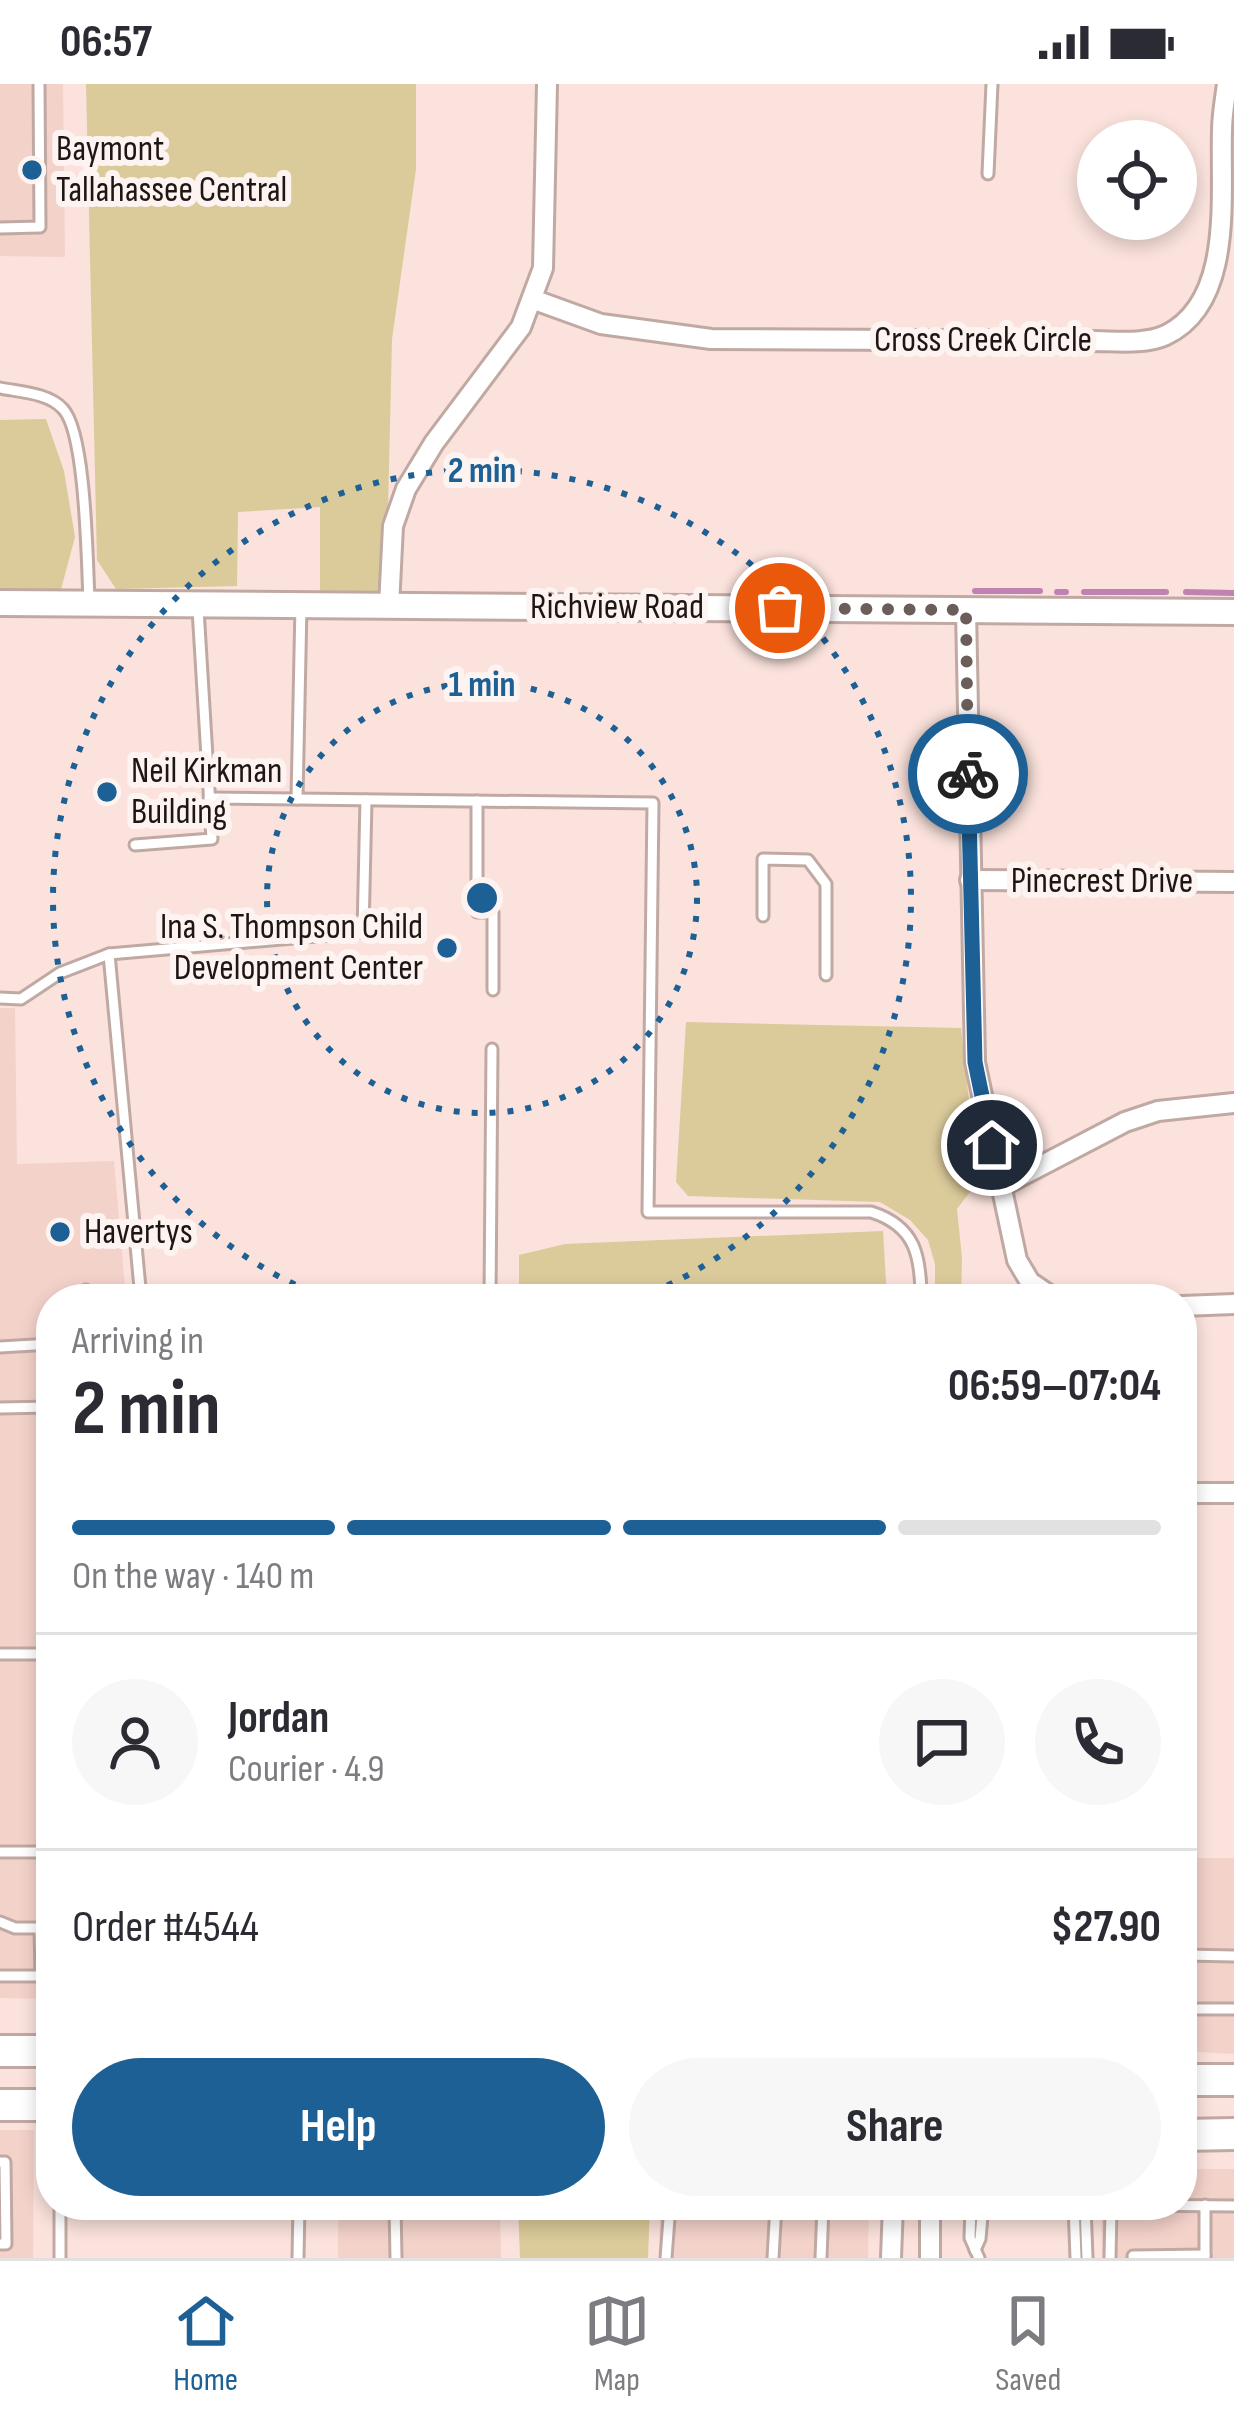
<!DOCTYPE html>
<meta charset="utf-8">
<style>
:root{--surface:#fff;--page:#f7f7f7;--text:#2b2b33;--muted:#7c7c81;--line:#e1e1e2;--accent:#1d6095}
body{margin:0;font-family:"Sofia Sans Condensed",sans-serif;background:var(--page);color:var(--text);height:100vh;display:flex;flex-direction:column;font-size:45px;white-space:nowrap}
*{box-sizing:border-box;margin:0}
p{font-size:39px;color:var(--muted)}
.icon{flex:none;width:66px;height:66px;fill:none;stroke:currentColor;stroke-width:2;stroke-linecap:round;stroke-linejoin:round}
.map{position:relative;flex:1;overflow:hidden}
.details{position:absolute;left:36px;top:1200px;width:1161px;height:936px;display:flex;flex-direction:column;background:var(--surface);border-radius:48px;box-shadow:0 6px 18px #0003}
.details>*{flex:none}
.tools{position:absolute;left:1077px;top:36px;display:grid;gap:24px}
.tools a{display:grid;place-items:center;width:120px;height:120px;border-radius:50%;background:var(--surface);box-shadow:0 6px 18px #0003;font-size:60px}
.pin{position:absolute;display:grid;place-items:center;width:102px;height:102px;color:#fff;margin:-51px;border:6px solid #fff;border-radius:50%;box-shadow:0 3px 12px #0007}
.courier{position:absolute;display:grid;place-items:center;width:120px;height:120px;margin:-60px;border:9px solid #1d6095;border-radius:50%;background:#fff;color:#222;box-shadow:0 3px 15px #0007}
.summary em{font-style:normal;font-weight:700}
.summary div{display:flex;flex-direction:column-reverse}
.summary{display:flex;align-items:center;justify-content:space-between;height:204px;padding:0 36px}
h1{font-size:78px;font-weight:700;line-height:90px}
.bar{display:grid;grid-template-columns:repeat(4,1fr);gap:18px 12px;align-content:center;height:144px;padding:0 36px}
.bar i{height:15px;border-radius:9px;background:var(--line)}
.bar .selected{background:var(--accent)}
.bar p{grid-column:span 4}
.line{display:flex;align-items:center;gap:30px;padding:0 36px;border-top:3px solid var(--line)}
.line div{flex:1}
.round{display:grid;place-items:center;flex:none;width:126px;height:126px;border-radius:63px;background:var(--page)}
.cta{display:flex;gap:24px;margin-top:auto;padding:24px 36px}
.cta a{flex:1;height:138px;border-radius:72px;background:var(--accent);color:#fff;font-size:48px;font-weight:700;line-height:138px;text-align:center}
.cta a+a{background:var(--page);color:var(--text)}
.status{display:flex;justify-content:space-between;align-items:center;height:84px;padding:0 60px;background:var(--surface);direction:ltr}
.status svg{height:33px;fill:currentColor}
.tab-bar{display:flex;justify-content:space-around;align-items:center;height:168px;border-top:3px solid var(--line);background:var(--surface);font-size:33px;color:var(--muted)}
.tab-bar a{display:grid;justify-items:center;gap:6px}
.tab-bar .selected{color:var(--accent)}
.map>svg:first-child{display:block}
.built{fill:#f3d2ca}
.green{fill:#dbca9a}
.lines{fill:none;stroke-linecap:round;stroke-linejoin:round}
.stream{stroke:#bf82b2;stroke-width:6}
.service-casing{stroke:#c1a9a3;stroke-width:15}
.minor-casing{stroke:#c1a9a3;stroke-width:24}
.tertiary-casing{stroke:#c1a9a3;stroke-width:30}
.primary-casing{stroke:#c1a9a3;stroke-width:36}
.service{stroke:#fff;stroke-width:9}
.minor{stroke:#fff;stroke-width:18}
.tertiary{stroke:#fff;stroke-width:24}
.primary{stroke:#fff;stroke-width:30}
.done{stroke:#6b5d5a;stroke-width:12;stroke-dasharray:0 21.6}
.route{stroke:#1d6095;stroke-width:15}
.ring{fill:none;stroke:#1d6095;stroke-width:6;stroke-dasharray:6 12}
.poi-dot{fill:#1d6095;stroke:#fdf3f0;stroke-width:4.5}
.labels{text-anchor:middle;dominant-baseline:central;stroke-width:12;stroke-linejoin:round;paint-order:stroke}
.poi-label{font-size:36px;fill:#1e1614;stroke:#fdf3f0;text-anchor:start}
.street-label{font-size:36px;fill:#1e1614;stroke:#fdf3f0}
.centre{fill:#1d6095;stroke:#fdf3f0;stroke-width:6}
.ring-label{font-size:36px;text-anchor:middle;font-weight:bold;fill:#1d6095;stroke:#fdf3f0;stroke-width:12;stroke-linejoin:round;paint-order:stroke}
</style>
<div class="status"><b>06:57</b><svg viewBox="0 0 49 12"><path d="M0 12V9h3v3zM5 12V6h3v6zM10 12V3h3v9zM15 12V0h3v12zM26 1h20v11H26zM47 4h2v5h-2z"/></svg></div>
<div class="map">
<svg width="1234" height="2174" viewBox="0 0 1234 2174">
<rect width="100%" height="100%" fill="#fbe2dc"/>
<g class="built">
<path d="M 0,0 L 63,0 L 65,173 L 0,172 Z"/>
<path d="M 0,924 L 15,924 L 17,1080 L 114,1077 L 126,1215 L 51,1215 L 51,1915 L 0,1914 Z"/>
<path d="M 1182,1774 L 1234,1774 L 1234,1970 L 1182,1967 Z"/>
<path d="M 0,2046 L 34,2046 L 33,2174 L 0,2174 Z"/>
<path d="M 1182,2085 L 1234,2085 L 1234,2174 L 1102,2174 L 1101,2121 L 1182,2121 Z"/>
<path d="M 338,2121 L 500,2121 L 501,2174 L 338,2174 Z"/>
<path d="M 660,2121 L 869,2121 L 868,2174 L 659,2174 Z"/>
</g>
<g class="green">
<path d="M 86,0 L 416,0 L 416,85 L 392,255 L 386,511 L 320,512 L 320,423 L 238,428 L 237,502 L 116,505 L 97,476 Z"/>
<path d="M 46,335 L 64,387 L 75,453 L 60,509 L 0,506 L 0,336 Z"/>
<path d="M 686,938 L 961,944 L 970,1026 L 994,1096 L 969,1109 L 957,1125 L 962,1174 L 961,1215 L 935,1215 L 935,1180 L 928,1156 L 910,1136 L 880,1118 L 688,1112 L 676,1098 Z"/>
<path d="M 883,1147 L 887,1215 L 519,1215 L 519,1171 L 565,1160 Z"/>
<path d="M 518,2121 L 650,2121 L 648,2174 L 520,2174 Z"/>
</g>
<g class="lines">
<g class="stream">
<path d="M 975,507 L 1040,507"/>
<path d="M 1057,508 L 1066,508"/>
<path d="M 1084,508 L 1166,508"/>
<path d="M 1186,508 L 1234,509"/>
</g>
<g class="service-casing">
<g id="service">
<path d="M 988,90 L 992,0"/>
<path d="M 0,144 L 40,143 L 39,0"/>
<path d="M 0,304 C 20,308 49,309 63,325 C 86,349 87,478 89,515"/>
<path d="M 209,714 L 653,719 L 648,1128 L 871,1128 C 916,1142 921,1173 921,1215"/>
<path d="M 297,715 L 301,521"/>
<path d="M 477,717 L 477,828 L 493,828 L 493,906"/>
<path d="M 135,761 L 212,755 L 198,525"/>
<path d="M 763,832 L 763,775 L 808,776 L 826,800 L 826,891"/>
<path d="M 109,870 L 141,1215"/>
<path d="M 0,914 L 21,915 L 60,889 L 109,870 L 363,848 L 366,716"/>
<path d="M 86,1206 L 87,1215"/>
<path d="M 490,1215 L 492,965"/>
<path d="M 0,1263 L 51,1260"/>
<path d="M 0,1324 L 51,1323"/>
<path d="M 0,1570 L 51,1570"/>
<path d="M 0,1768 L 51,1768"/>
<path d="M 0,1838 L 15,1844 L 51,1844"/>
<path d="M 40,1844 L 41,1892"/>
<path d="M 1185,1871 L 1234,1872"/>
<path d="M 0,1892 L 51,1892"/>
<path d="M 1183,1925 L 1234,1925"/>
<path d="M 1182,1927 L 1188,1781"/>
<path d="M 0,2078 L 5,2078 L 6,2160 L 0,2160"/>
<path d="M 395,2121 L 396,2174"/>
<path d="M 971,2121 L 970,2154 L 979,2174"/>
<path d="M 1074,2121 L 1076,2174"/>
<path d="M 1085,2121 L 1087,2174"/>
<path d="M 1205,2121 L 1205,2174"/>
<path d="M 975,2166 L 980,2155 L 983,2121"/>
<path d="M 1133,2172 L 1205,2171"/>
<path d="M 60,2174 L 60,2121"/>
<path d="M 298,2174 L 299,2121"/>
<path d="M 666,2174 L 670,2121"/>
<path d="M 773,2174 L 776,2121"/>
<path d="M 821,2174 L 823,2121"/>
<path d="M 1110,2174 L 1111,2126 L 1124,2121 L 1234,2122"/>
</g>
</g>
<g class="minor-casing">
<g id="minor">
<path d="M 532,215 L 601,240 L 711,255 L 1092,257 C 1115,257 1144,261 1166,251 C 1234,218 1220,113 1222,47 C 1222,31 1225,15 1227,0"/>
<path d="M 389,522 L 393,442 L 406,405 L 434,359 L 521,243 L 543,184 L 547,0"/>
<path d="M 966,526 L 975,978 L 1017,1176 L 1030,1198 L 1055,1215"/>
<path d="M 970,796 L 1234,798"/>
<path d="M 1004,1101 L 1125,1038 L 1158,1027 L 1234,1019"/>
<path d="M 1182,1222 L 1234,1220"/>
<path d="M 1182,1409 L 1234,1409"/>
<path d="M 891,2174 L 893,2121"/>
<path d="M 930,2174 L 930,2121"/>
</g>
</g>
<g class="tertiary-casing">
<path id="tertiary" d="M 0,519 L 1234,528"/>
</g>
<g class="primary-casing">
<g id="primary">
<path d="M 0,1967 L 51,1967"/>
<path d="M 1182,1996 L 1234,1996"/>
<path d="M 0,2021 L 51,2021"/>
<path d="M 1182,2051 L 1234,2050"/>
</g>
</g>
<use href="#service" class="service"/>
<use href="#minor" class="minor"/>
<use href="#tertiary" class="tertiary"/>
<use href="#primary" class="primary"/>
</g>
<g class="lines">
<path class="done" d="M 780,524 L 966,526 L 968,690"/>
<path class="route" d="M 968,690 L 975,978 L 992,1061"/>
</g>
<g class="ring">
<circle cx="482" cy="814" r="215"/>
<path d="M328 1215A429 429 0 1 1 636 1215"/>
</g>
<g class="poi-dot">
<circle cx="32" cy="86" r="12"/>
<circle cx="107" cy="708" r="12"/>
<circle cx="447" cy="864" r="12"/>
<circle cx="60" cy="1148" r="12"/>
</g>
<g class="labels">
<g class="poi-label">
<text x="56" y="65">Baymont<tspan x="56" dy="41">Tallahassee Central</tspan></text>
<text x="131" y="687">Neil Kirkman<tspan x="131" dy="41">Building</tspan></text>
<text x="423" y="843" text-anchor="end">Ina S. Thompson Child<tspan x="423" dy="41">Development Center</tspan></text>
<text x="84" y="1148">Havertys</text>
</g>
<g class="street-label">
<text x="983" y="256">Cross Creek Circle</text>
<text x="617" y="523">Richview Road</text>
<text x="1102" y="797">Pinecrest Drive</text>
</g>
</g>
<circle cx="482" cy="814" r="18" class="centre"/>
<g class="ring-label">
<text x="482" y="398">2 min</text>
<text x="482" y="612">1 min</text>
</g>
</svg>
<div class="tools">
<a><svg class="icon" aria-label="locate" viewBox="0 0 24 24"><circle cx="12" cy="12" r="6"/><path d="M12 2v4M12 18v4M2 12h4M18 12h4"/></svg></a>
</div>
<div class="pin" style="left:780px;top:524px;background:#ea580c"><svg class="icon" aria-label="bag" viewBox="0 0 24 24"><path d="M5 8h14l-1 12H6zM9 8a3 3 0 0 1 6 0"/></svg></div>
<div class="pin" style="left:992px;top:1061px;background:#1f2937"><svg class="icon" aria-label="home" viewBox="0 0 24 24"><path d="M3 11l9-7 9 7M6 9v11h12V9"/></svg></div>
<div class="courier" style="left:968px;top:690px"><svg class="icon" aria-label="bike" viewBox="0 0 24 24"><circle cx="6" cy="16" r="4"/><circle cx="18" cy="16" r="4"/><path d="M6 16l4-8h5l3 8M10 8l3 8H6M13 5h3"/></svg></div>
<section class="details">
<div class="summary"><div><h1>2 min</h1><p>Arriving in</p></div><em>06:59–07:04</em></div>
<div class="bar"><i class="selected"></i><i class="selected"></i><i class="selected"></i><i></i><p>On the way · 140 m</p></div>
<div class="line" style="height:216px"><a class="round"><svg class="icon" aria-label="person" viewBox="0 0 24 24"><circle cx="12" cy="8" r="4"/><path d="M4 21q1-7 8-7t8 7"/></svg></a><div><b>Jordan</b><p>Courier · 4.9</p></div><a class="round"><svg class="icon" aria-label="chat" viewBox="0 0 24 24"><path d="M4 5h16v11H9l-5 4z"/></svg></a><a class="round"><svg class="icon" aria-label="phone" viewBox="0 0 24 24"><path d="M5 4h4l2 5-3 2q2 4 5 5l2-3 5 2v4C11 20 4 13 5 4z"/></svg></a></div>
<div class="line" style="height:156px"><div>Order #4544</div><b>$27.90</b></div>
<div class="cta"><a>Help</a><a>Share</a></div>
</section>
</div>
<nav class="tab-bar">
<a class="selected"><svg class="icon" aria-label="home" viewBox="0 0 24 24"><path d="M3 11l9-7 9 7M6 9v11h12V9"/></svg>Home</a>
<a><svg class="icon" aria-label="map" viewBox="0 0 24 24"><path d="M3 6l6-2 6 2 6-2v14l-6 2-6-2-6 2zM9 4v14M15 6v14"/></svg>Map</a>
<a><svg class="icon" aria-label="saved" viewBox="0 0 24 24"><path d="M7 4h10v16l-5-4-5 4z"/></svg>Saved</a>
</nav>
